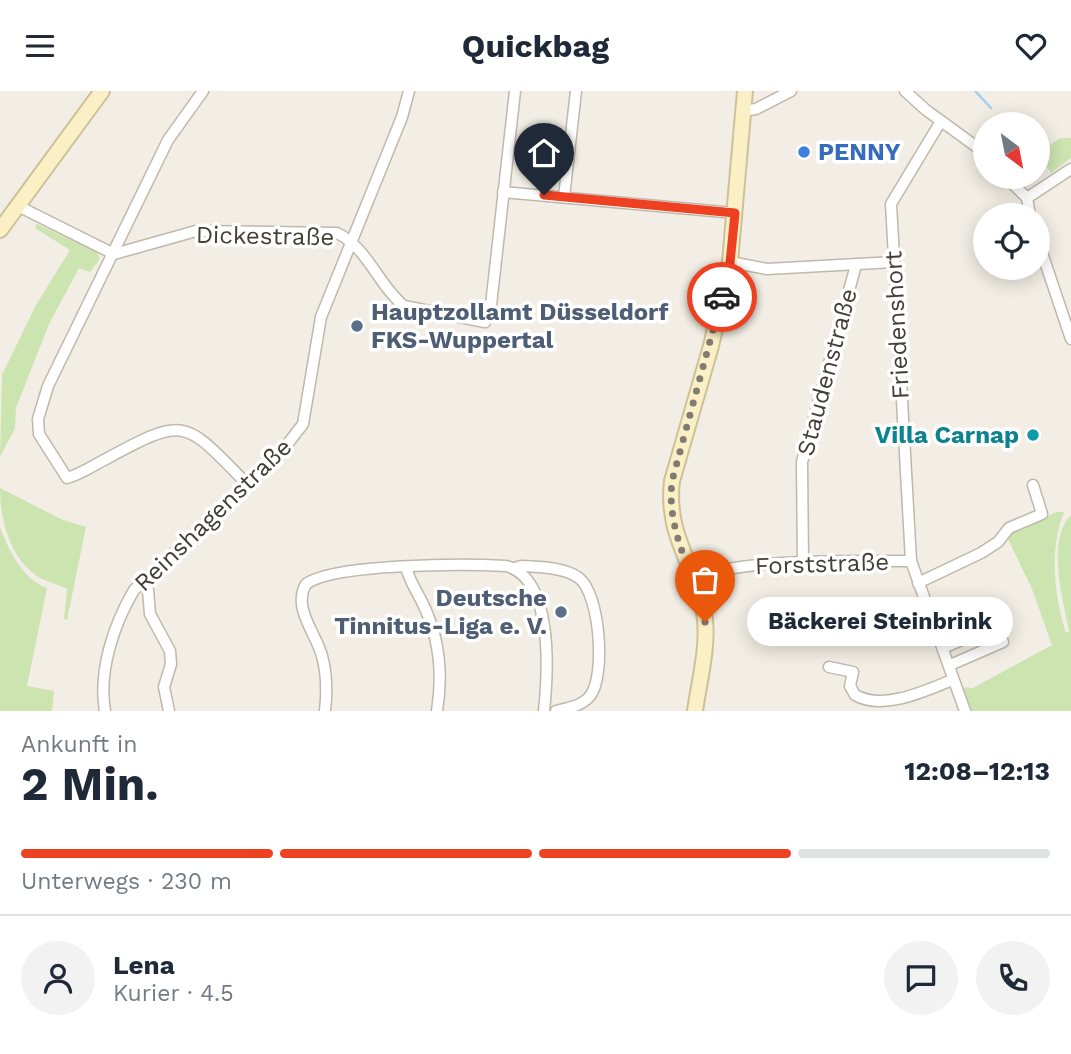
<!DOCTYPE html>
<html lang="de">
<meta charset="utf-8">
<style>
:root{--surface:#fff;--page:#f2f2f3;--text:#1f2937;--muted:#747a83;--line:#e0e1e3;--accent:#ed4121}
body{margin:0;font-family:"Work Sans",sans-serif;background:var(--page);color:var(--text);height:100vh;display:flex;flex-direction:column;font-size:26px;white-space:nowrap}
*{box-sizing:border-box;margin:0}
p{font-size:23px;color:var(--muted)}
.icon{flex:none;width:38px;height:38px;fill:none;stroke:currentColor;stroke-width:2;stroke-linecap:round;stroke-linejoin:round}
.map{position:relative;height:620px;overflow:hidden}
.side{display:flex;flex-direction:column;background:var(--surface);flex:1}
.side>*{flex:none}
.needle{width:46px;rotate:148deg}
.fabs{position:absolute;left:973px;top:21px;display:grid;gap:14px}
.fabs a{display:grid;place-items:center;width:77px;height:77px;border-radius:50%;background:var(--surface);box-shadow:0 4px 18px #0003;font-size:35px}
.pin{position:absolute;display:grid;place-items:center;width:60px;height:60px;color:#fff;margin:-72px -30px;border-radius:50% 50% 50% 0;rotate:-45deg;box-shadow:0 0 7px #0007}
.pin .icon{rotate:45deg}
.courier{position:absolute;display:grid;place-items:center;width:70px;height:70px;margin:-35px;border:5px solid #ed4121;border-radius:50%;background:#fff;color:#222;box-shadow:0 2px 9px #0007}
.bubble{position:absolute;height:49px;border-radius:24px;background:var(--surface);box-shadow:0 4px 18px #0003;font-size:23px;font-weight:700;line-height:49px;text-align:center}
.head em{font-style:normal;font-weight:700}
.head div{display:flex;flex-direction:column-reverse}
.head{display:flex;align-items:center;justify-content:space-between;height:119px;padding:0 21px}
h1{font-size:46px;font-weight:700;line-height:52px}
.bar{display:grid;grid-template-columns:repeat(4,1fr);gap:10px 7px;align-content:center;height:84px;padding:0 21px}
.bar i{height:9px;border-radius:5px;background:var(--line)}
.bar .active{background:var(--accent)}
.bar p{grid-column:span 4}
.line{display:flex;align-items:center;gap:18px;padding:0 21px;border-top:2px solid var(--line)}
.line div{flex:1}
.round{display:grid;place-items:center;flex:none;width:74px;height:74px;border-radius:37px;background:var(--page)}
header{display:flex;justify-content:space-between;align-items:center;height:91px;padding:0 21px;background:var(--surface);font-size:32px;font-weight:700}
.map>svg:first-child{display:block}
.green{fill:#cce4b0}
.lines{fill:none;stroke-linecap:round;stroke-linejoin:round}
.stream{stroke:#a4ceeb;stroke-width:2.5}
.street-casing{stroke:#bfb8ab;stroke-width:13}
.secondary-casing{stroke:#cfc197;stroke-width:18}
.street{stroke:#fff;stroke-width:10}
.secondary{stroke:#fbefc6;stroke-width:14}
.done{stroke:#817c73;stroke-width:7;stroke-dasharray:0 12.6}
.route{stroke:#ed4121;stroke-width:9}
.shop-dot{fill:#3f7fe0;stroke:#fff;stroke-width:2.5}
.service-dot{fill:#5c6f8a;stroke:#fff;stroke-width:2.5}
.culture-dot{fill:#0f9aa8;stroke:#fff;stroke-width:2.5}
.labels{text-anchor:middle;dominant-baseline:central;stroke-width:7;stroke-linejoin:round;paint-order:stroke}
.shop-label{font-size:24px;font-weight:bold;fill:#366cbe;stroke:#fff;text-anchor:start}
.street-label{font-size:24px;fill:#443e35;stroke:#fff}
.service-label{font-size:24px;font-weight:bold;fill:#4e5e75;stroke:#fff;text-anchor:start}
.culture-label{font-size:24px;font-weight:bold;fill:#0d838f;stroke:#fff;text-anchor:end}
</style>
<header><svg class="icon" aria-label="menu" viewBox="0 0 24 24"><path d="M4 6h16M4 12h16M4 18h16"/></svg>Quickbag<svg class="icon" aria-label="heart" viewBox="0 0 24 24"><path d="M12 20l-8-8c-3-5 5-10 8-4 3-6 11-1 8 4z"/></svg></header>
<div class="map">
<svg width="1071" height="620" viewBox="0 0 1071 620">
<rect width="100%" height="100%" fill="#f2eee5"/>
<g class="green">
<path d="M 1060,47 L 1071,47 L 1071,67 L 1051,82 L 1038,63 Z"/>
<path d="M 37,133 L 97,161 L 100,168 L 90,181 L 79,177 L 49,233 L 16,317 L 15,337 L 0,366 L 2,284 L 36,214 L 70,159 L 35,137 Z"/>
<path d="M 0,397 L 63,429 L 86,436 L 67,529 L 64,528 L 67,498 C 57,493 46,491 37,485 C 9,466 0,427 0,397 Z"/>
<path d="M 1057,421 L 1064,421 C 1049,458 1054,505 1066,542 L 1069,540 C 1063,509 1046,449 1071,424 L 1071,620 L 964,620 L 962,596 L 973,597 L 1052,554 L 1032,498 L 1008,448 L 1013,439 Z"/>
<path d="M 0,436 C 8,458 23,489 47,497 L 27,595 L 54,600 L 52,620 L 0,620 Z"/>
</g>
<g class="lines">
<path class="stream" d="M 975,0 L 991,17"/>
<g class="street-casing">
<g id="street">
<path d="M 203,0 L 168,49 L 48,295 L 38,328 L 39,343 L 67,387 C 81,383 94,374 106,368 C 187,324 184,329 247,393"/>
<path d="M 905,0 L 926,19 L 985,62"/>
<path d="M 743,20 L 756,18 L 791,0"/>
<path d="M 941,30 L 891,113 L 911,470 L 965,620"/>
<path d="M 1006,86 L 1027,107 L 1030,124"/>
<path d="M 503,101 L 735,122"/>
<path d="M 564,106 L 576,0"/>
<path d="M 1027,107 L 1071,78"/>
<path d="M 18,115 L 114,163 L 196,140 L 337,142 C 368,157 378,194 404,215 L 485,231 L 491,214 L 515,0"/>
<path d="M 1038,150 L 1071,248"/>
<path d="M 730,171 L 767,178 L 894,171"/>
<path d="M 803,473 L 802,371 L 856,174"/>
<path d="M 406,476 C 409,489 416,499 422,511 C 439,545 443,583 437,620"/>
<path d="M 515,477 L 521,475 C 539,476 564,476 579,487 C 600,503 606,585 590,605 C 582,615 568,617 556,620"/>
<path d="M 693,487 C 747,467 851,470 911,470"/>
<path d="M 143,490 L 148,499 L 150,523 L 170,560 L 171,573 L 164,596 L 169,620"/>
<path d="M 918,492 L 981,462 L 998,451 L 1009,437 L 1042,423 L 1033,394"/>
<path d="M 943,557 L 994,535 L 1003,551 L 950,574"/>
<path d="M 829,576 L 853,581 L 850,595 L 855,604 C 883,620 925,600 952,589"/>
<path d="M 105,620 C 98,580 114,533 134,499 L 279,364 L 303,333 L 321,226 L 402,26 L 409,0"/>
<path d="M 325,620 C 327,602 327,583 322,565 C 316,542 292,517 306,493 C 335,472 467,473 506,475 C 554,487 548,582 544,620"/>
</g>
</g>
<g class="secondary-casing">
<g id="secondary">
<path d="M 0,139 L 102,0"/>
<path d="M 695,620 C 699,591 708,558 705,529 C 699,477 665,448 672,390 L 711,255 L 730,171 L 745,0"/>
</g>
</g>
<use href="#street" class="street"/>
<use href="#secondary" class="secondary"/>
</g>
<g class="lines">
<path class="done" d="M 705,531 C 695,481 666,443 672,390 L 722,206"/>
<path class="route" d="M 544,104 L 735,122 L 730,172 L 722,206"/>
</g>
<circle class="shop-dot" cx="804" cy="61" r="7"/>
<g class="service-dot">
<circle cx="357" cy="235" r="7"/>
<circle cx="561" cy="521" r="7"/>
</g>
<circle class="culture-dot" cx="1033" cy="344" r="7"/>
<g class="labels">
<g class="shop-label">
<text x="818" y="61">PENNY</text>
</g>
<g class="street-label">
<text transform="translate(265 145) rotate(1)">Dickestraße</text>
<text transform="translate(897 234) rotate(-93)">Friedenshort</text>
<text transform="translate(827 281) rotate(-75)">Staudenstraße</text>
<text transform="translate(213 424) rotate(-44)">Reinshagenstraße</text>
<text transform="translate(822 473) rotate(-2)">Forststraße</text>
</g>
<g class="service-label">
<text x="371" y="221">Hauptzollamt Düsseldorf<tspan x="371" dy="28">FKS-Wuppertal</tspan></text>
<text x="547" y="507" text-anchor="end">Deutsche<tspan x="547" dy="28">Tinnitus-Liga e. V.</tspan></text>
</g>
<g class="culture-label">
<text x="1019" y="344">Villa Carnap</text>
</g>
</g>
</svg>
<div class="fabs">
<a><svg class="needle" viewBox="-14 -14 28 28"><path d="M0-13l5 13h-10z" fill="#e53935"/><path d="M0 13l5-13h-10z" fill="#747a83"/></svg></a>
<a><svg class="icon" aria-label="locate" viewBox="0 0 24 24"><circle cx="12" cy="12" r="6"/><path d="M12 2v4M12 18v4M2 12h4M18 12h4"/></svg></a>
</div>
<div class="pin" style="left:705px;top:531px;background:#ea580c"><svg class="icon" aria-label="bag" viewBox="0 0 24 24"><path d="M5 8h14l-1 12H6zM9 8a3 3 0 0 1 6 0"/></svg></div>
<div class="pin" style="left:544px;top:104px;background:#1f2937"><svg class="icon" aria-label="home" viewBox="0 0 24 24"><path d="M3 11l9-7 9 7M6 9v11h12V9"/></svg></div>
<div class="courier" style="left:722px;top:206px"><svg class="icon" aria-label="car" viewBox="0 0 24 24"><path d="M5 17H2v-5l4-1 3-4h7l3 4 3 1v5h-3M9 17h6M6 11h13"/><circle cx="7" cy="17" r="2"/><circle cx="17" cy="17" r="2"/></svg></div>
<div class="bubble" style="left:747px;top:506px;width:266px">Bäckerei Steinbrink</div>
</div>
<section class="side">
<div class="head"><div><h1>2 Min.</h1><p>Ankunft in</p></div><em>12:08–12:13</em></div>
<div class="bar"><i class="active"></i><i class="active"></i><i class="active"></i><i></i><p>Unterwegs · 230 m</p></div>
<div class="line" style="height:126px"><a class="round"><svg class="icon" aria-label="person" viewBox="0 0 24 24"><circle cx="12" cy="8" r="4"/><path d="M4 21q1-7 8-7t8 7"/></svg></a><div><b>Lena</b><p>Kurier · 4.5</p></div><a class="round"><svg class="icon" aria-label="chat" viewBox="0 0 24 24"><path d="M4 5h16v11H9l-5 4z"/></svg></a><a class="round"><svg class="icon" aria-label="phone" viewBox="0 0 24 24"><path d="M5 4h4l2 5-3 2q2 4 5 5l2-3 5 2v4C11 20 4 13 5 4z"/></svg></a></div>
</section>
